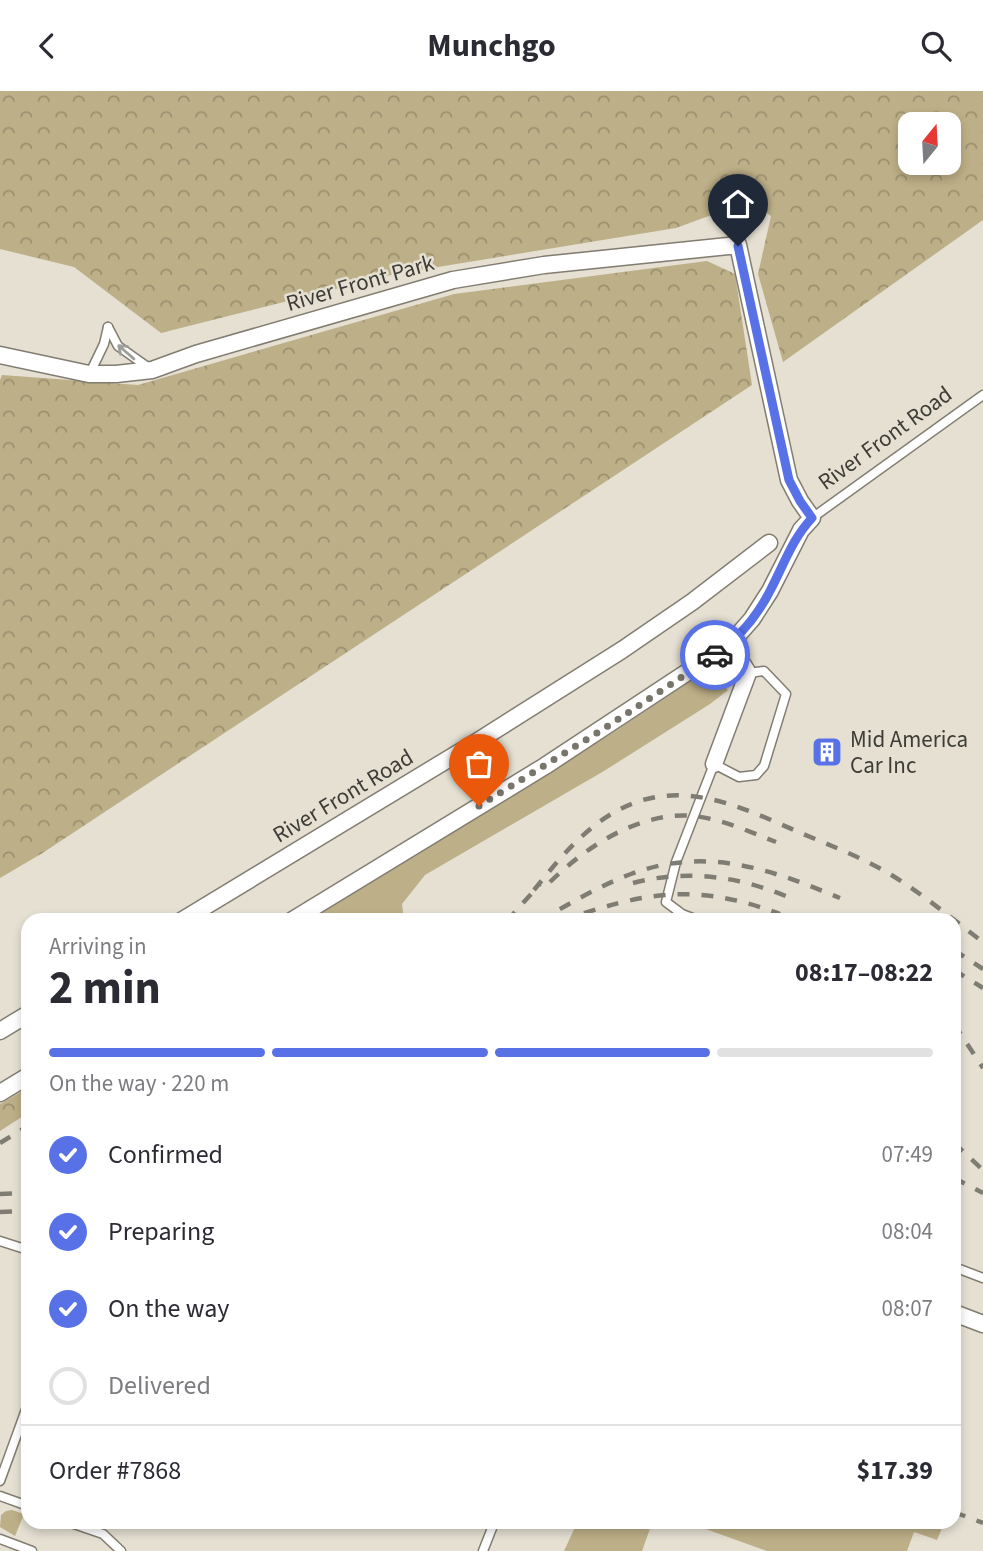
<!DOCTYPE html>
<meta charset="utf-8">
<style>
:root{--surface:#fff;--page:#f7f7f7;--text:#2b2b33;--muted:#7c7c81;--line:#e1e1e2;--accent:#5871e7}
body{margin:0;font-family:"Source Sans 3",sans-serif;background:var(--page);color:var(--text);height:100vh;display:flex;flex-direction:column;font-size:26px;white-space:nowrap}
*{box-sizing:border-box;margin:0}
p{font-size:23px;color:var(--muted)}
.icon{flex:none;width:38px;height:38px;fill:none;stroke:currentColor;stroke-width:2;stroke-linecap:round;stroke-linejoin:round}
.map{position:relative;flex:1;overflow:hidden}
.sheet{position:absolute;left:21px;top:822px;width:940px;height:616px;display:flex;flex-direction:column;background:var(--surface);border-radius:21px;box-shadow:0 4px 10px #0003}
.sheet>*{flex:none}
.needle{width:46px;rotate:18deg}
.tools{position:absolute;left:898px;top:21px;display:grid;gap:14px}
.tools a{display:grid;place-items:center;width:63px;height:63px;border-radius:14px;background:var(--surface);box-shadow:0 4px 10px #0003;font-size:35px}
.pin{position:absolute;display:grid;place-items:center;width:60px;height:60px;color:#fff;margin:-72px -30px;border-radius:50% 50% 50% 0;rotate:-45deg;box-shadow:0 0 7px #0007}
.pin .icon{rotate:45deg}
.courier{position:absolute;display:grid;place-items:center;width:70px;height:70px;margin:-35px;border:5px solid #5871e7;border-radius:50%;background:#fff;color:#222;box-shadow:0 2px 9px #0007}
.overview em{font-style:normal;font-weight:700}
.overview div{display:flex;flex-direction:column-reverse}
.overview{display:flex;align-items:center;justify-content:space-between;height:119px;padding:0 28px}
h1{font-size:46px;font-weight:700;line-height:52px}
.bar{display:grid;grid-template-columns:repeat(4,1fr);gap:10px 7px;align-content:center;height:84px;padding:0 28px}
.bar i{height:9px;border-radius:5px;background:var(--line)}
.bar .selected{background:var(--accent)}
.bar p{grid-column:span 4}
.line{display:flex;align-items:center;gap:18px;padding:0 28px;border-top:2px solid var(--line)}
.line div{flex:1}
ol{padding:0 28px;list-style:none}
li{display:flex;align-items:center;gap:21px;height:77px}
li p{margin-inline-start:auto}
li .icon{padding:7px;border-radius:50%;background:var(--accent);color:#fff;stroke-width:4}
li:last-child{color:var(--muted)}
li i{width:38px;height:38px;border:4px solid var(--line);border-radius:50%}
header{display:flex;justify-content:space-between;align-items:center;height:91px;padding:0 28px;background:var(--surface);font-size:32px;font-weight:700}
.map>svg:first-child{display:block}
.grass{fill:#bdaf87}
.forest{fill:url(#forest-crowns);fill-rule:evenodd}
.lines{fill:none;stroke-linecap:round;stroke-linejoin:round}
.service-casing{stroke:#827d71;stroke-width:11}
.minor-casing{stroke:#827d71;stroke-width:19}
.service{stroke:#fff;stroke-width:8}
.minor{stroke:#fff;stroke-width:16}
.rail{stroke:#7f7d73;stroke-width:4.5;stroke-dasharray:12 12;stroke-linecap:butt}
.oneway{stroke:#9e9e9a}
.done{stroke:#78756d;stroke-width:7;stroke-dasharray:0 12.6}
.route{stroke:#5871e7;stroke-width:9}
.labels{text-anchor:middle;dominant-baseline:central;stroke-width:5;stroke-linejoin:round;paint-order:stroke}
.street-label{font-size:23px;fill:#3d3c36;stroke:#e5e0d2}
.poi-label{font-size:23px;fill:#3d3c36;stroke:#e5e0d2;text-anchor:start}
</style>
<header><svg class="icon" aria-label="back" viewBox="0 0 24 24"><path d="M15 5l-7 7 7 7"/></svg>Munchgo<svg class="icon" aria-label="search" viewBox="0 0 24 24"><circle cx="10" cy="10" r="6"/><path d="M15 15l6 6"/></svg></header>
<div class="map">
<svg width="983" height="1460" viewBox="0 0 983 1460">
<defs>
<pattern id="forest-crowns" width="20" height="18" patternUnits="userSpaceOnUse" patternTransform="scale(1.75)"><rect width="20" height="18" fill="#bdaf87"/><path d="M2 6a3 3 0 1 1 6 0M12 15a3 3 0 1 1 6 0" fill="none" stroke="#9b906f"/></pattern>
</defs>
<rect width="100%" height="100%" fill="#e5e0d2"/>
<g class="grass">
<path d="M 708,584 L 719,587 L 728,599 L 710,613 L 604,680 L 425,784 L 402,813 L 404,829 L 304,830 L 611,643 L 692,589 Z"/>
<path d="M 12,1419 L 24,1423 L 15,1445 L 0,1436 L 1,1424 L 6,1420 Z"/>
<path d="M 577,1432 L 652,1432 L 642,1460 L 564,1460 Z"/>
<path d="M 689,1432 L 944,1432 L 937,1449 L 914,1441 L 907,1460 L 767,1460 Z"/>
</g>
<g class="forest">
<path d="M 0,0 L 983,0 L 983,129 L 783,271 L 758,183 L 771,125 L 750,110 L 676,137 L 395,183 L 161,242 L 74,176 L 0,158 ZM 910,33 L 948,33 L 948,72 L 910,72 Z"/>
<path d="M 707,170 L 735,183 L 752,294 L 41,763 L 0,787 L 0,289 L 2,284 L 138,294 L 454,203 Z"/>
<path d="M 28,997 L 28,1022 L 0,1040 L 0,1013 Z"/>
</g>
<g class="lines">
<g class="service-casing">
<g id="service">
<path d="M 108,236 L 118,255 L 149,277"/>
<path d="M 90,282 L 104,253 L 108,236"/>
<path d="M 812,427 L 983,304"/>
<path d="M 700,830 L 682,823 L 666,811 L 676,771 L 714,673 L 739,686 L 756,684 L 764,675 L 786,603 L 764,580 L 748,582"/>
<path d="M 0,1150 L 28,1159"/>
<path d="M 954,1176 L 983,1187"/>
<path d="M 0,1390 L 28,1313"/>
<path d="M 0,1405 L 28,1415"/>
<path d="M 71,1432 L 103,1443 L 121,1460"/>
<path d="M 0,1448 L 32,1460"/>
<path d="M 483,1460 L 494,1432"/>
</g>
</g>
<g class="minor-casing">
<g id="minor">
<path d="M 0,264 L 89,283 L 116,283 L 152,279 L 196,263 L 453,189 L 544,174 L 738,154 L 789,389 L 800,410 L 812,427 L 801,439 L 770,500 L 752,528 L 730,553 L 545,675 L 291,830"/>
<path d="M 714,673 L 748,582 L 730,553"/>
<path d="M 181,830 L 478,650 L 622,559 L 692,511 L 769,452"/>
<path d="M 0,940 L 28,923"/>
<path d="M 0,1002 L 28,985"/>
<path d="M 954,1222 L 983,1233"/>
</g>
</g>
<use href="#service" class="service"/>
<use href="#minor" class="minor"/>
<g class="rail">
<path d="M 550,791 C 587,755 640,720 694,725 C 722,728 750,741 776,751"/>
<path d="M 633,792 C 686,778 738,785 788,806"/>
<path d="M 534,799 C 564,762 595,723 643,709 C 698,693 752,721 801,742 C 831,755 861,766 888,782 C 922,802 952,828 983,851"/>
<path d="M 583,828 L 613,827 L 638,830"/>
<path d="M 889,828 L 893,830"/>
<path d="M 507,830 L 540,793"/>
<path d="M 539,830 C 569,813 599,795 631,783 C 706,755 770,778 840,807"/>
<path d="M 561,830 C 644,801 695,791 780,823"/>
<path d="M 954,859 L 983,878"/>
<path d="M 954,879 L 983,897"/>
<path d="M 954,933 L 983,977"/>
<path d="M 0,1052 L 28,1035"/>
<path d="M 954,1052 L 983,1079"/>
<path d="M 954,1087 L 983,1102"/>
<path d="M 0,1103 L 28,1102"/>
<path d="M 0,1121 L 28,1120"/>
<path d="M 954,1421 L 983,1432"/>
</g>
</g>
<defs><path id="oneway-shaft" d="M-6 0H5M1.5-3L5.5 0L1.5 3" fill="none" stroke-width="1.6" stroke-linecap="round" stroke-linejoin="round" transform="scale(1.75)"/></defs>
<use class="oneway" href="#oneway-shaft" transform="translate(126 261) rotate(-139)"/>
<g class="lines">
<path class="done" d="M 479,715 L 605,637 L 715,564"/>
<path class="route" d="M 715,564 C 739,547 758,524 771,498 C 784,473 793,447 812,427 L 800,410 L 789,389 L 738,155"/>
</g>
<defs>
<g id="building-square" transform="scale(1.575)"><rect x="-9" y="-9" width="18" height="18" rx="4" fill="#5871e7" stroke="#e5e0d2"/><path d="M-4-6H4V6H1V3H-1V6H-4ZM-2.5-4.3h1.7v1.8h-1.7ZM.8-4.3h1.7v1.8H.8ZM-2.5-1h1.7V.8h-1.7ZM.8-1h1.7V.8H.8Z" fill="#fff"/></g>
</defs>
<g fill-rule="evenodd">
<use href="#building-square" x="827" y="661"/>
</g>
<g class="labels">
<g class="street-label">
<text transform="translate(360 192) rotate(-16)">River Front Park</text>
<text transform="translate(885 347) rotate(-36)">River Front Road</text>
<text transform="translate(343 705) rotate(-31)">River Front Road</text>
</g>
<g class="poi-label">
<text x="850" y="648">Mid America<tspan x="850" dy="26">Car Inc</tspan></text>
</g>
</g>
</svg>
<div class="tools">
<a><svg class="needle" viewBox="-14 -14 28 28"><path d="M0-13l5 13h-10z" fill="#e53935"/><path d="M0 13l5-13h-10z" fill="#7c7c81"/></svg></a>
</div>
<div class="pin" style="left:479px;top:715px;background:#ea580c"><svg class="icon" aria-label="bag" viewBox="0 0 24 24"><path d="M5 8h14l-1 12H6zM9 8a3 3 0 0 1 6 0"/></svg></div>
<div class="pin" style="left:738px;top:155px;background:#1f2937"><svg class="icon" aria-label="home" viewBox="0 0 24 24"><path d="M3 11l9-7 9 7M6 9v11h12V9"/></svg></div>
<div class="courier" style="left:715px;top:564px"><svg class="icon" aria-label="car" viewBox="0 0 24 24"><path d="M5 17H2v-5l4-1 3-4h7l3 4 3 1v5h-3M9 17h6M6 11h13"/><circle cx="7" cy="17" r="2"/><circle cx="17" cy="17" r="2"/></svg></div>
<section class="sheet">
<div class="overview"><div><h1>2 min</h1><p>Arriving in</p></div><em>08:17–08:22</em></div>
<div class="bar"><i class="selected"></i><i class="selected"></i><i class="selected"></i><i></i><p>On the way · 220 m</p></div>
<ol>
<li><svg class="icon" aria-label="check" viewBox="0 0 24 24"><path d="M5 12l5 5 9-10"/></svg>Confirmed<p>07:49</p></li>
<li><svg class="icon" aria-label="check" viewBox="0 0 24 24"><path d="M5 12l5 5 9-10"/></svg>Preparing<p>08:04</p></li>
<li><svg class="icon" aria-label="check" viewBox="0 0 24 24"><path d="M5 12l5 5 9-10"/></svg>On the way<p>08:07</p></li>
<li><i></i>Delivered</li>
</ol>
<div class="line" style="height:91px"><div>Order #7868</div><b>$17.39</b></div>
</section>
</div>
